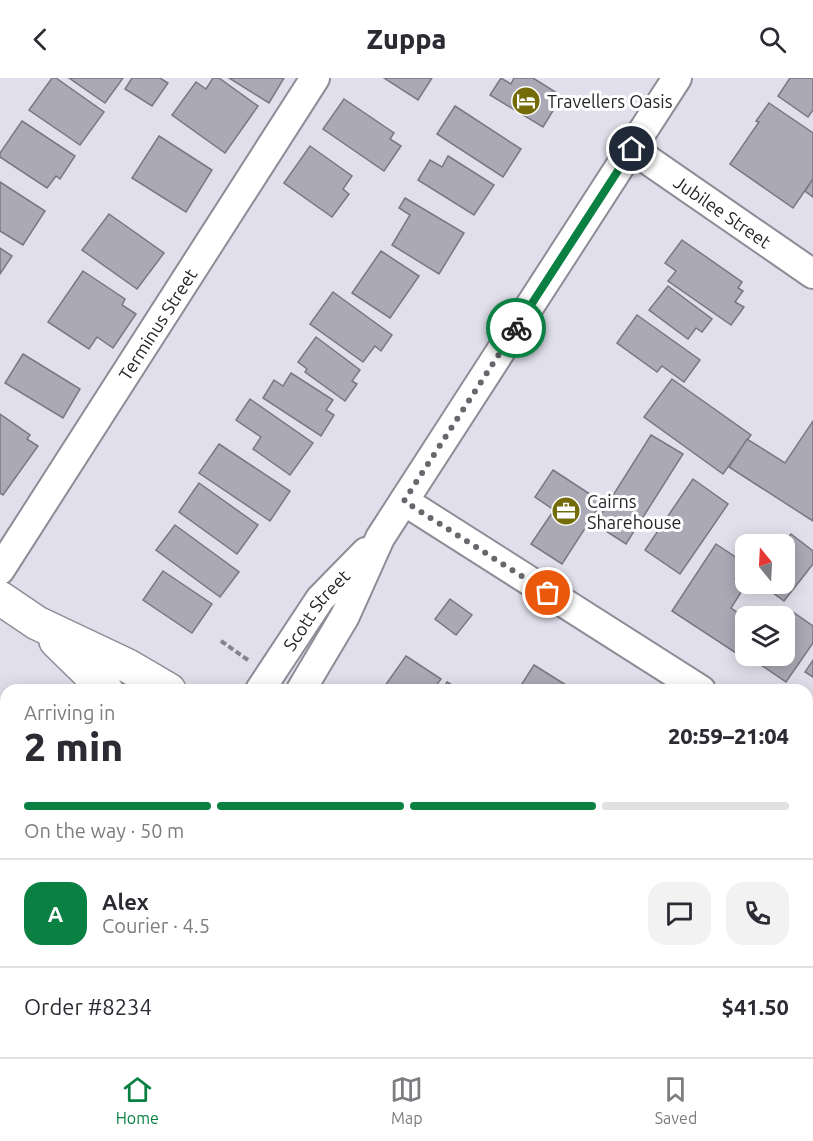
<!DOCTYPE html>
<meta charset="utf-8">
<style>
:root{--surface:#fff;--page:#f2f2f3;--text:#2b2b33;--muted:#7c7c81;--line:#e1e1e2;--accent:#0b8043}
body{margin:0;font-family:Ubuntu,sans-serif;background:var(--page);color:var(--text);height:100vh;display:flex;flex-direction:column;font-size:22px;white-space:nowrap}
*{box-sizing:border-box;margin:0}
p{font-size:20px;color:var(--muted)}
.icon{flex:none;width:33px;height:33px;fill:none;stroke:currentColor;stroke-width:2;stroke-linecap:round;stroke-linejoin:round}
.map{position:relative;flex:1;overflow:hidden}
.details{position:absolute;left:0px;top:606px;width:813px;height:374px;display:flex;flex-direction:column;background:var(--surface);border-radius:18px 18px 0 0;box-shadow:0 3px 15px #0003}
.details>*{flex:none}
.needle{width:39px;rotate:342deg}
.buttons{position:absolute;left:735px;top:456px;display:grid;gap:12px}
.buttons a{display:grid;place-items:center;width:60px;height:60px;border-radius:12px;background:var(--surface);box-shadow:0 3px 15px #0003;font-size:30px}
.pin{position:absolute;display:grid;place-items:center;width:51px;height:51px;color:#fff;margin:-26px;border:3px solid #fff;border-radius:50%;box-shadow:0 2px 6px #0007}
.courier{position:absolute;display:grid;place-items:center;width:60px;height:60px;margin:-30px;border:4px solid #0b8043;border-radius:50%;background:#fff;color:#222;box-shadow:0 2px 8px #0007}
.overview em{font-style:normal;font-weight:800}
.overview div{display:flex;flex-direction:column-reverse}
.overview{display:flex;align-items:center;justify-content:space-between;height:102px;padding:0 24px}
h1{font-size:39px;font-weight:800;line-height:45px}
.bar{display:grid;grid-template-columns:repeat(4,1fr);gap:9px 6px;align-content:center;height:72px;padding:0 24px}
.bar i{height:8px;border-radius:4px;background:var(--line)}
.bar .selected{background:var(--accent)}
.bar p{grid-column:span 4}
.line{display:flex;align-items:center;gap:15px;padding:0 24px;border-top:2px solid var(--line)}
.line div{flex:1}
.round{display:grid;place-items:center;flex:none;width:63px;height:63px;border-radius:18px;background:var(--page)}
header{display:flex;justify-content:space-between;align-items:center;height:78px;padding:0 24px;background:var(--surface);font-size:27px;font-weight:800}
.menu{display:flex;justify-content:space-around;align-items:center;height:84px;border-top:2px solid var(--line);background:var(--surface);font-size:16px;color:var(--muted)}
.menu a{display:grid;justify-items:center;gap:3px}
.menu .selected{color:var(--accent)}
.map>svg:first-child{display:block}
.building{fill:#aaa9b5;stroke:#787782;stroke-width:1.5}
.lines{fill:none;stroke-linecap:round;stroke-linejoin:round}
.street-casing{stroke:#8d8c97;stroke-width:32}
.secondary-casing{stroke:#8d8c97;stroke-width:36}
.path{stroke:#83838b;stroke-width:4;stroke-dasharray:6 3;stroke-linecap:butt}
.street{stroke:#fff;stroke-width:28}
.secondary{stroke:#fff;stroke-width:33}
.done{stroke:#67676e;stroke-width:6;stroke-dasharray:0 10.8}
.route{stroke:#0b8043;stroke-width:8}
.labels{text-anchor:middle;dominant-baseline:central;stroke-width:6;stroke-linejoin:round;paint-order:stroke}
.poi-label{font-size:18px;fill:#26262a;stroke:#fff;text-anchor:start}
.street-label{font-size:18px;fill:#26262a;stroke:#fff}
</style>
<header><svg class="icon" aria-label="back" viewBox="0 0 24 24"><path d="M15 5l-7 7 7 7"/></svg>Zuppa<svg class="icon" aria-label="search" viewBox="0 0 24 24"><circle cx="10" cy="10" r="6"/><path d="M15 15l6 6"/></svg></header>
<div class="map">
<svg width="813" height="979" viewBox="0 0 813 979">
<rect width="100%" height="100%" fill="#e0dfeb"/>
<g class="building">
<path d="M 52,0 L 56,0 L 104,34 L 80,67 L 29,32 Z"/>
<path d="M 69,0 L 123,0 L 105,25 Z"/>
<path d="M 132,0 L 160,0 L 168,5 L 152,28 L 125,11 Z"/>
<path d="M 213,0 L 219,0 L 258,28 L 225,75 L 172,37 L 196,4 L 206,11 Z"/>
<path d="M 229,0 L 284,0 L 269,25 Z"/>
<path d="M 384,0 L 432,0 L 418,22 Z"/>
<path d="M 501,0 L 511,6 L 514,0 L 533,0 L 557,15 L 549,29 L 554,31 L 543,49 L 490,17 Z"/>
<path d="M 790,0 L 813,0 L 813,32 L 808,39 L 778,18 Z"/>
<path d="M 344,21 L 394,55 L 390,61 L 401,68 L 384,93 L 323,51 Z"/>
<path d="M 769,25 L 813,55 L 813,101 L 793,130 L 730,86 L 759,44 L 756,43 Z"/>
<path d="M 455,28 L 521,71 L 503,99 L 437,56 Z"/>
<path d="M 22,43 L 75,78 L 60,101 L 56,98 L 47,110 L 0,79 L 0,75 Z"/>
<path d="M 159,58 L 212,92 L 186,134 L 132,100 Z"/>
<path d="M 310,68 L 352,98 L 343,111 L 349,116 L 332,139 L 284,105 Z"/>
<path d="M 448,78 L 494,107 L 474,137 L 418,102 L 430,82 L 442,89 Z"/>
<path d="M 813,101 L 813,119 L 805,113 Z"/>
<path d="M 0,104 L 45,133 L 23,167 L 0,153 Z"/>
<path d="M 405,120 L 464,155 L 439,196 L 392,167 L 410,137 L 399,130 Z"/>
<path d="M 109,136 L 164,175 L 137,211 L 82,172 Z"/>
<path d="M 682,162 L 742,204 L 738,210 L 743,213 L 735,224 L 744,229 L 731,247 L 668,203 L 676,193 L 665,185 Z"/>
<path d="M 0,170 L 12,178 L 0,196 Z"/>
<path d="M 381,173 L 419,198 L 390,240 L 352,215 Z"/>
<path d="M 83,193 L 125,221 L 122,227 L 136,236 L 113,270 L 97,259 L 89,271 L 48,244 Z"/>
<path d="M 668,208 L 712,241 L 702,254 L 696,250 L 688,261 L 649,232 Z"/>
<path d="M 333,214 L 392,257 L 381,273 L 375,268 L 363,284 L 310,246 Z"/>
<path d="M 637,237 L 700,282 L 684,304 L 662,288 L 657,294 L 617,265 Z"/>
<path d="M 316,259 L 360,292 L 352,303 L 357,306 L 345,323 L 305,294 L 307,291 L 298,284 Z"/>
<path d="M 23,276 L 80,311 L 63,340 L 5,305 Z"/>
<path d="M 291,295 L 333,322 L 326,332 L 334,337 L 321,358 L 263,320 L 274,302 L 283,308 Z"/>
<path d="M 672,301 L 751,357 L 723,396 L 644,339 Z"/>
<path d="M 250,321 L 313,365 L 290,397 L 253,371 L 261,359 L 236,342 Z"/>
<path d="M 0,336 L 30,357 L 27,361 L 38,368 L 3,417 L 0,415 Z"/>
<path d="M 813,343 L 813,443 L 729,389 L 747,361 L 785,385 Z"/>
<path d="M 651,357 L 683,376 L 626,466 L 595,446 Z"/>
<path d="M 219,366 L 290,413 L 270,443 L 199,395 Z"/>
<path d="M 553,392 L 602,424 L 562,486 L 531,466 L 554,432 L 535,419 Z"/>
<path d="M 693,401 L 728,426 L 680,496 L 645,472 Z"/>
<path d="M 199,405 L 258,447 L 237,476 L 179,434 Z"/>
<path d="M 175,447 L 239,494 L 220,519 L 156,472 Z"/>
<path d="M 791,456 L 813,473 L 813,486 L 784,523 L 761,506 L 784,506 L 783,466 Z"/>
<path d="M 716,466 L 746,486 L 735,501 L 745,508 L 731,530 L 746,540 L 746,561 L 736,575 L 672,533 Z"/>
<path d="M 163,493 L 212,526 L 192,555 L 143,522 Z"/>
<path d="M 450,521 L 472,537 L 456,557 L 435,541 Z"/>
<path d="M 793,534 L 813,548 L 813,565 L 786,604 L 758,585 L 763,578 L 784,578 L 784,547 Z"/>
<path d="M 406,578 L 441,601 L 433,612 L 382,612 Z"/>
<path d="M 813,582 L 813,599 L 805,594 Z"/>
<path d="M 534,587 L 574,612 L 518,612 Z"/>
<path d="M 447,604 L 459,611 L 459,612 L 442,612 Z"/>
<path d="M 0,632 L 6,636 L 6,883 L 0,892 Z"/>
<path d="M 813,687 L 813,721 L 807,717 L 809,705 L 807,704 L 807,696 Z"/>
<path d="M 807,752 L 813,756 L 813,799 L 807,795 Z"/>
<path d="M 807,799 L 813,803 L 813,831 L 807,827 Z"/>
<path d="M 807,850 L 813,854 L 807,866 Z"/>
<path d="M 259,974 L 355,974 L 351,979 L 256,979 Z"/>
<path d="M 363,974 L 400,974 L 396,979 L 359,979 Z"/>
<path d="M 408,974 L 438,974 L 443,977 L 442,979 L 404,979 Z"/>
<path d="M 455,974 L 461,974 L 469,979 L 451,979 Z"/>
</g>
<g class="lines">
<g class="street-casing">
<g id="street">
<path id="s1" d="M 632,71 L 813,196"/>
<path d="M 404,423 L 701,612"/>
<path id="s2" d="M 0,492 L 315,0"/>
<path id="s3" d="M 260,612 L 320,521 L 366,474"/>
<path d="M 301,612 L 345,538 L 380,460 L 677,0"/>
<path d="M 807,904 L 813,894"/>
<path d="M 212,974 L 220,979"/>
<path d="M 48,979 L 52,974"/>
<path d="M 760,979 L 763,974"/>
</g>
</g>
<g class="secondary-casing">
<g id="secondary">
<path d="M 0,520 L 37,545 L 128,588 L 169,612"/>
<path d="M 56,563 L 106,612"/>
<path d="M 712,974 L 721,979"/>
</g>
</g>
<path class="path" d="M 221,563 L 248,582"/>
<use href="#street" class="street"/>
<use href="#secondary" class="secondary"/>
</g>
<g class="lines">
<path class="done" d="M 516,250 L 404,423 L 548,515"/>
<path class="route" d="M 516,250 L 632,71"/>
</g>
<defs>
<g id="hotel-disc" transform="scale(1.5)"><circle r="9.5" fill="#736c09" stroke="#fff"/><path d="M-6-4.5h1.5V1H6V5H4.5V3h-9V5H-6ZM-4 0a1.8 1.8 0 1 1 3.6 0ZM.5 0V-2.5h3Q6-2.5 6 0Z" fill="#fff"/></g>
<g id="office-disc" transform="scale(1.5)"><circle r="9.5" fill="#736c09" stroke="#fff"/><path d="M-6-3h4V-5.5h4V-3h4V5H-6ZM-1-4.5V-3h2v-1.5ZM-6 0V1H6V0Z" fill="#fff"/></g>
</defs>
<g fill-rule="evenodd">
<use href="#hotel-disc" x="526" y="23"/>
<use href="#office-disc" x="566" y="433"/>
</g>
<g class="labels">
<g class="poi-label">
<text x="547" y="23">Travellers Oasis</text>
<text x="587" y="423">Cairns<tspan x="587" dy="21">Sharehouse</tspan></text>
</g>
<g class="street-label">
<text stroke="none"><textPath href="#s1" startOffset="110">Jubilee Street</textPath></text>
<text stroke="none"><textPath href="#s2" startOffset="292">Terminus Street</textPath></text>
<text stroke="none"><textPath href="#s3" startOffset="98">Scott Street</textPath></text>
</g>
</g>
</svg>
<div class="buttons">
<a><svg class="needle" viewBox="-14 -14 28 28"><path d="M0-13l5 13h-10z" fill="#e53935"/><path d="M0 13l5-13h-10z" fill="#7c7c81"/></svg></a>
<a><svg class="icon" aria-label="layers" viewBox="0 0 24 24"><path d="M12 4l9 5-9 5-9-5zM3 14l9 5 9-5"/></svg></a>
</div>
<div class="pin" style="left:548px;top:515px;background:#ea580c"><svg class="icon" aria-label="bag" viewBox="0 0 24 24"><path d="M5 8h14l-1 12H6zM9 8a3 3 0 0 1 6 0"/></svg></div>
<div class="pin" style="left:632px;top:71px;background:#1f2937"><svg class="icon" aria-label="home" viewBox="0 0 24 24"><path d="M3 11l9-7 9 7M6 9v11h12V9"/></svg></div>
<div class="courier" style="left:516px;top:250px"><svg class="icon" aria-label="bike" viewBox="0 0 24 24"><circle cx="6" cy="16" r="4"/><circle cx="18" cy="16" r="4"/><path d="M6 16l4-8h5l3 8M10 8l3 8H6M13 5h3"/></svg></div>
<section class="details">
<div class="overview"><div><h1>2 min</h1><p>Arriving in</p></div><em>20:59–21:04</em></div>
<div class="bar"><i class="selected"></i><i class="selected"></i><i class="selected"></i><i></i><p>On the way · 50 m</p></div>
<div class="line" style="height:108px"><b class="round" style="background:var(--accent);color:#fff">A</b><div><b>Alex</b><p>Courier · 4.5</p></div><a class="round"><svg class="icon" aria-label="chat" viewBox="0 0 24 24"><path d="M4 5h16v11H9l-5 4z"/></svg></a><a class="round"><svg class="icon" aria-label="phone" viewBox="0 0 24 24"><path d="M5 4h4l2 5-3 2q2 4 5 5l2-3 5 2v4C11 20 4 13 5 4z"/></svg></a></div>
<div class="line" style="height:78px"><div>Order #8234</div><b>$41.50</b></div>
</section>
</div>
<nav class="menu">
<a class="selected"><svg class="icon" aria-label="home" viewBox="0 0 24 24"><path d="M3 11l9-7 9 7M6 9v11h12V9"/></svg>Home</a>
<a><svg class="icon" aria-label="map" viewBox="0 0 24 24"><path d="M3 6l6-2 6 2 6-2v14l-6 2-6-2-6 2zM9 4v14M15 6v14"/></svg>Map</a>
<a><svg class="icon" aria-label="saved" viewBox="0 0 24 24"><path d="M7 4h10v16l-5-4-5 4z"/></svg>Saved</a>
</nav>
